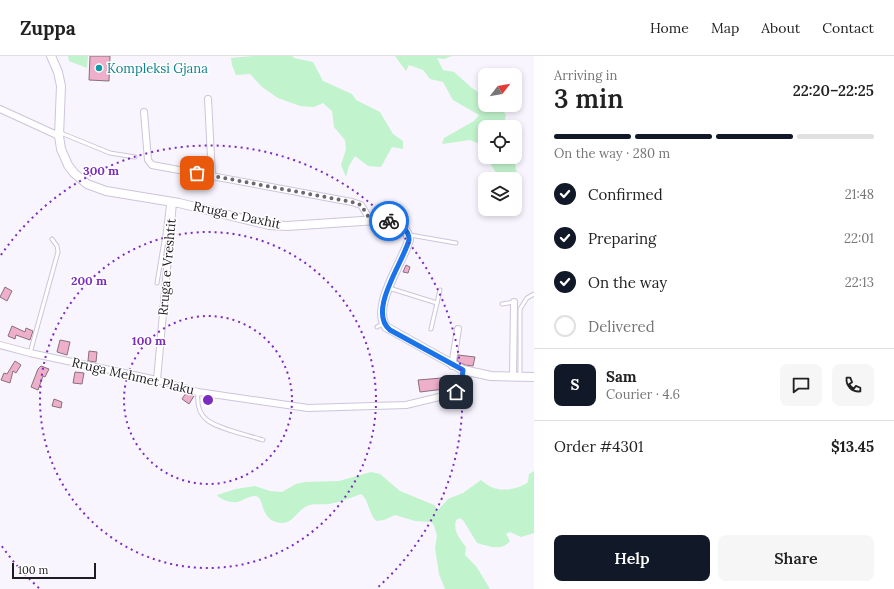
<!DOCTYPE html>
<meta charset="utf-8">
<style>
:root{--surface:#fff;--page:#f6f6f6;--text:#222;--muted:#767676;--line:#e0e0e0;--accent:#111827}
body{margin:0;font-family:Lora,serif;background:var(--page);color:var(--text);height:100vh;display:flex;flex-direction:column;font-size:15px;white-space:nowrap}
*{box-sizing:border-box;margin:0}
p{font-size:13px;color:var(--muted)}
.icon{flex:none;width:22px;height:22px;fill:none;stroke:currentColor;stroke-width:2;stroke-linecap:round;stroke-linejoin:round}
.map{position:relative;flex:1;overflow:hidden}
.side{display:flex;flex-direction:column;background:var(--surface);width:360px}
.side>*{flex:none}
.needle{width:26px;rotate:59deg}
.tools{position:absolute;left:478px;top:12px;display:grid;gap:8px}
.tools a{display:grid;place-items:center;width:44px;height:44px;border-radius:8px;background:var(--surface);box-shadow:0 2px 6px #0003;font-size:20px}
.scale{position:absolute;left:12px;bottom:10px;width:84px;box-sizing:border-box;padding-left:4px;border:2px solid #1f1c24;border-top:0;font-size:11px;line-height:14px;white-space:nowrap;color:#1f1c24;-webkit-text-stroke:3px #fff;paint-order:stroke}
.pin{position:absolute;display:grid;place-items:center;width:34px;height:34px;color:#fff;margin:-17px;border-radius:8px;box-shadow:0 2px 6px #0006}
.courier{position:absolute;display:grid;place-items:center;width:40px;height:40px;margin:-20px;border:3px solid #1a73e8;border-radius:50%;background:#fff;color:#222;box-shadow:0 1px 5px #0007}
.summary em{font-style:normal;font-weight:600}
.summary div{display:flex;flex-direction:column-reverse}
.summary{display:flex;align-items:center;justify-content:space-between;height:68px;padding:0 20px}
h1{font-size:26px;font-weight:600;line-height:30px}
.bar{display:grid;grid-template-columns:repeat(4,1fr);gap:6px 4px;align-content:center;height:48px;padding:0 20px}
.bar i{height:5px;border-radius:3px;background:var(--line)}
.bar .current{background:var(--accent)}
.bar p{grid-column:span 4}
.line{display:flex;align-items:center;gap:10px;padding:0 20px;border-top:1px solid var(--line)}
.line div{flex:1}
.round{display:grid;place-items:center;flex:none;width:42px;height:42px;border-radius:8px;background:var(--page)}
ol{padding:0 20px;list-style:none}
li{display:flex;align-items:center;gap:12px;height:44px}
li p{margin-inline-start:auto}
li .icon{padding:4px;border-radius:50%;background:var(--accent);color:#fff;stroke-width:4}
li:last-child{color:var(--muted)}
li i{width:22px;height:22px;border:2px solid var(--line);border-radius:50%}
.primary-button{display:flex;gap:8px;margin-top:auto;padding:8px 20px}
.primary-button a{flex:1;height:46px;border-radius:8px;background:var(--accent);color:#fff;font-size:16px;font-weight:600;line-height:46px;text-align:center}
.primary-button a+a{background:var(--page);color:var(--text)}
header{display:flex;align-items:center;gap:24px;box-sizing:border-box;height:56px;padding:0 20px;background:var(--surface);border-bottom:1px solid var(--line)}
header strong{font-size:19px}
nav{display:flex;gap:22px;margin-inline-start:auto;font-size:14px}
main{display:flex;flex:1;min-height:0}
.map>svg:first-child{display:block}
.green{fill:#c1f3cc}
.building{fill:#eeafcb;stroke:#88717a}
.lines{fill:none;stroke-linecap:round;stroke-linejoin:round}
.service-casing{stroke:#cdc5db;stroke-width:5}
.minor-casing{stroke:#cdc5db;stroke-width:8}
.tertiary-casing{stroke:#cdc5db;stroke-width:10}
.service{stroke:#fff;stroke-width:3}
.minor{stroke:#fff;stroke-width:6}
.tertiary{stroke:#fff;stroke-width:8}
.done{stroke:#6b6870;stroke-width:4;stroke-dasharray:0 7.2}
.route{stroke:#1a73e8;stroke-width:5}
.ring{fill:none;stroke:#7b2cbf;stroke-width:2;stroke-dasharray:2 4}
.culture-dot{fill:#0f9aa8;stroke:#fff;stroke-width:1.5}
.labels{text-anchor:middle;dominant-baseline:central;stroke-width:3;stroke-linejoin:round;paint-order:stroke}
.culture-label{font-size:13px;fill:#0d838f;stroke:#fff;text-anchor:start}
.street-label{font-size:13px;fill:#1f1c24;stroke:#fff}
.centre{fill:#7b2cbf;stroke:#fff;stroke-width:2}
.ring-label{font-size:12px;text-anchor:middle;font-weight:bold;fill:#7b2cbf;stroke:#fff;stroke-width:3;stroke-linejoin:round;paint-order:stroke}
</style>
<header>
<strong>Zuppa</strong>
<nav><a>Home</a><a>Map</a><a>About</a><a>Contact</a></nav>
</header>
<main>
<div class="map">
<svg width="534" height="533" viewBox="0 0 534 533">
<rect width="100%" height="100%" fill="#f8f5fe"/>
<g class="green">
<path d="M 68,0 L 88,0 L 87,12 L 69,5 Z"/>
<path d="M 253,0 L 292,0 L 294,2 L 313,6 L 323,25 L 352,38 L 356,44 L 380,56 L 393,78 L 403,85 L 403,93 L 392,91 L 381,111 L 368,110 L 355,100 L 349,110 L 346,121 L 341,109 L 346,93 L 345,84 L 334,71 L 332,55 L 323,47 L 314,51 L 300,50 L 278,42 L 262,31 L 250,18 L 236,19 L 232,9 L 231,2 Z"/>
<path d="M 395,0 L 452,0 L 444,3 L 437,2 L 443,14 L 454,16 L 472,32 L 485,41 L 485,49 L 499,49 L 506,59 L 503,71 L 485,71 L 485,99 L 480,88 L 470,84 L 442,88 L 444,82 L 474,65 L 479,59 L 453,44 L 443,26 L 430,23 L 423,14 L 409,9 L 406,15 Z"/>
<path d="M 486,101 L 514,101 L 521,144 L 515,145 L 515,123 L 500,123 Z"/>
<path d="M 534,415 L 534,477 L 521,481 L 510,476 L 506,478 L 510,485 C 501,496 489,490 477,487 L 463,464 L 460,462 L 456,464 C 453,476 459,481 466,491 L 465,499 L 476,510 L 490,533 L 445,533 L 439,518 L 435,492 L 437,480 L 434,469 L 431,466 L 415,465 L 395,459 L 384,464 L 376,465 C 368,456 369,444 361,438 C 350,442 340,446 329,448 C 322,449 313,447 307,450 C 295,456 292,471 276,466 C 259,461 265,439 254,440 C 241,442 241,450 224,444 C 221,442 219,442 217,439 L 236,433 L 255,430 L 270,435 L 282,436 L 296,428 L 305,426 L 339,425 L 371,416 L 380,418 L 400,435 L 434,449 L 438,454 L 448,443 L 463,437 L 481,424 C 486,428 491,432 498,433 C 507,435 521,432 528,426 L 529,418 Z"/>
</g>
<g class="building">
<path d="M 90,0 L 110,0 L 109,25 L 89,24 Z"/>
<path d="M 406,209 L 410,211 L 408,217 L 403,216 Z"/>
<path d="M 5,231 L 12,235 L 7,245 L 0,241 Z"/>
<path d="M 12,270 L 25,276 L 26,272 L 33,275 L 30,284 L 16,279 L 15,283 L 8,280 Z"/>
<path d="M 60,284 L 70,286 L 67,299 L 57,296 Z"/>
<path d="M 89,295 L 97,296 L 96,306 L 88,305 Z"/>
<path d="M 458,299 L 475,301 L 473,310 L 465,309 L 457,305 Z"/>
<path d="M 15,305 L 21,309 L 16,317 L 13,315 L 10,327 L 1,324 L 4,317 L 7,318 Z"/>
<path d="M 41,310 L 49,313 L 45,321 L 43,320 L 38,334 L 31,331 L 38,313 Z"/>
<path d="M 75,316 L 84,317 L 82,328 L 73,327 Z"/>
<path d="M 442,322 L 444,333 L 420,336 L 418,324 Z"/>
<path d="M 186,337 L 194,340 L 189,348 L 182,343 Z"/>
<path d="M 54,343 L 62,346 L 61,352 L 52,350 Z"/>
</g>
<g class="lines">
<g class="service-casing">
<g id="service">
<path d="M 61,77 L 110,97 L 135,101"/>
<path d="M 410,179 L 456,187"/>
<path d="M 157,227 L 165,179 L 169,145"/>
<path d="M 389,232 L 437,247"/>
<path d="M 502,248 L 514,246"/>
<path d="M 377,271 L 384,267"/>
<path d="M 431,273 L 440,234"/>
<path d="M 30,297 L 58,196 L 57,190 L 52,183"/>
<path d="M 520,320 L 520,253 L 527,242 L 534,238"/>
<path d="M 198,336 C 197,345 198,357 207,364 C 218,373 248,379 263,384"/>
</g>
</g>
<g class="minor-casing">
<g id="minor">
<path d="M 208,43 L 212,120"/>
<path d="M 0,53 L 59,80"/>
<path d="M 144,56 L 148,104 L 152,109 L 352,146 L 361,149 L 371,165"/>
<path d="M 0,289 L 30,297 L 157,324 L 198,336 L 308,352 L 406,349 L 456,337 L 461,332 L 463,314"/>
<path d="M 452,310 L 458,273"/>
<path d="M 513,321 L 514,246"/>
<path d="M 157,324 L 173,146"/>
</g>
</g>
<g class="tertiary-casing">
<path id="tertiary" d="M 51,0 L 58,16 L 61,30 L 59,80 L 61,93 L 68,109 L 74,117 L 87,128 L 106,135 L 179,147 L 269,169 L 287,170 L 377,164 C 390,165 408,168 409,184 C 403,206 371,250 386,271 L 463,314 L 491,320 L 534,321"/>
</g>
<use href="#service" class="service"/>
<use href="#minor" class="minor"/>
<use href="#tertiary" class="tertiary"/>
</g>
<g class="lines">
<path class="done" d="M 197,117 L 352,146 L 361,149 L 371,165 L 389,165"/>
<path class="route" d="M 389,165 C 399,168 409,172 409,184 C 403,207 367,255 390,274 L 463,314 L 461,332 L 456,336"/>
</g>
<g class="ring">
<circle cx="208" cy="344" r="84"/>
<circle cx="208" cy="344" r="168"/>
<path d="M39 532A253 253 0 0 1 1 489M1 199A253 253 0 1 1 377 532"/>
</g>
<circle class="culture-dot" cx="99" cy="12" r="4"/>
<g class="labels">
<g class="culture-label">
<text x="107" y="12">Kompleksi Gjana</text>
</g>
<g class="street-label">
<text transform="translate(237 159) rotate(12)">Rruga e Daxhit</text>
<text transform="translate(167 211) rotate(-85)">Rruga e Vreshtit</text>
<text transform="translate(133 320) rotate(13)">Rruga Mehmet Plaku</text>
</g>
</g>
<circle cx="208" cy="344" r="6" class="centre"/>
<g class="ring-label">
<text x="101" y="119">300 m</text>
<text x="89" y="229">200 m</text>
<text x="149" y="289">100 m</text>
</g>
</svg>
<div class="tools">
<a><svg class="needle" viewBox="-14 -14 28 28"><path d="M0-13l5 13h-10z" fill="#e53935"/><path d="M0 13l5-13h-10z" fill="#767676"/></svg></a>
<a><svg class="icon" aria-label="locate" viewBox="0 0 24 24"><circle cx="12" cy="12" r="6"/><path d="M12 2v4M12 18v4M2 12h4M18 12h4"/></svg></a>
<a><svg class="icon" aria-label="layers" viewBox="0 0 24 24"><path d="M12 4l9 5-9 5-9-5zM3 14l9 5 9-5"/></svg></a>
</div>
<div class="scale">100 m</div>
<div class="pin" style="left:197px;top:117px;background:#ea580c"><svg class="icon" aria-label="bag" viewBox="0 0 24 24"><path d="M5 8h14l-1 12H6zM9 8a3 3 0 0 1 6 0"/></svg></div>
<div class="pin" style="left:456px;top:336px;background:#1f2937"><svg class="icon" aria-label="home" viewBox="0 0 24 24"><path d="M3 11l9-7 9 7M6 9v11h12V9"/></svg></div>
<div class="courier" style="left:389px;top:165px"><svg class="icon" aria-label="bike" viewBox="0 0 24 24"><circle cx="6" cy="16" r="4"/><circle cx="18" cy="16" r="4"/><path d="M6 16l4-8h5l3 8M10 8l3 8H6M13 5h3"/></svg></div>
</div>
<section class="side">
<div class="summary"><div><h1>3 min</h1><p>Arriving in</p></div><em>22:20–22:25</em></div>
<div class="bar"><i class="current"></i><i class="current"></i><i class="current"></i><i></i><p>On the way · 280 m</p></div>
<ol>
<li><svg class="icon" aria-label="check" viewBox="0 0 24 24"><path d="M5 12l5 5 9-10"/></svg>Confirmed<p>21:48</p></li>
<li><svg class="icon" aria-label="check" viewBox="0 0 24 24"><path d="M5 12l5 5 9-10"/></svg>Preparing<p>22:01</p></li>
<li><svg class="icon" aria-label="check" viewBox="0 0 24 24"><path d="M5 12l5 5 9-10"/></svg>On the way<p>22:13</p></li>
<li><i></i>Delivered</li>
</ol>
<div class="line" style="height:72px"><b class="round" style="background:var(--accent);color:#fff">S</b><div><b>Sam</b><p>Courier · 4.6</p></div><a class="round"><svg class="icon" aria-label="chat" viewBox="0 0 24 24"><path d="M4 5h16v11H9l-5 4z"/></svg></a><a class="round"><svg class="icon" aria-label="phone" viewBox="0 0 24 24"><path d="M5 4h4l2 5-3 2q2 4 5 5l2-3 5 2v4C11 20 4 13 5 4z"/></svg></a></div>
<div class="line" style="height:52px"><div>Order #4301</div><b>$13.45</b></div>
<div class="primary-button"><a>Help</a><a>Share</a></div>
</section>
</main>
